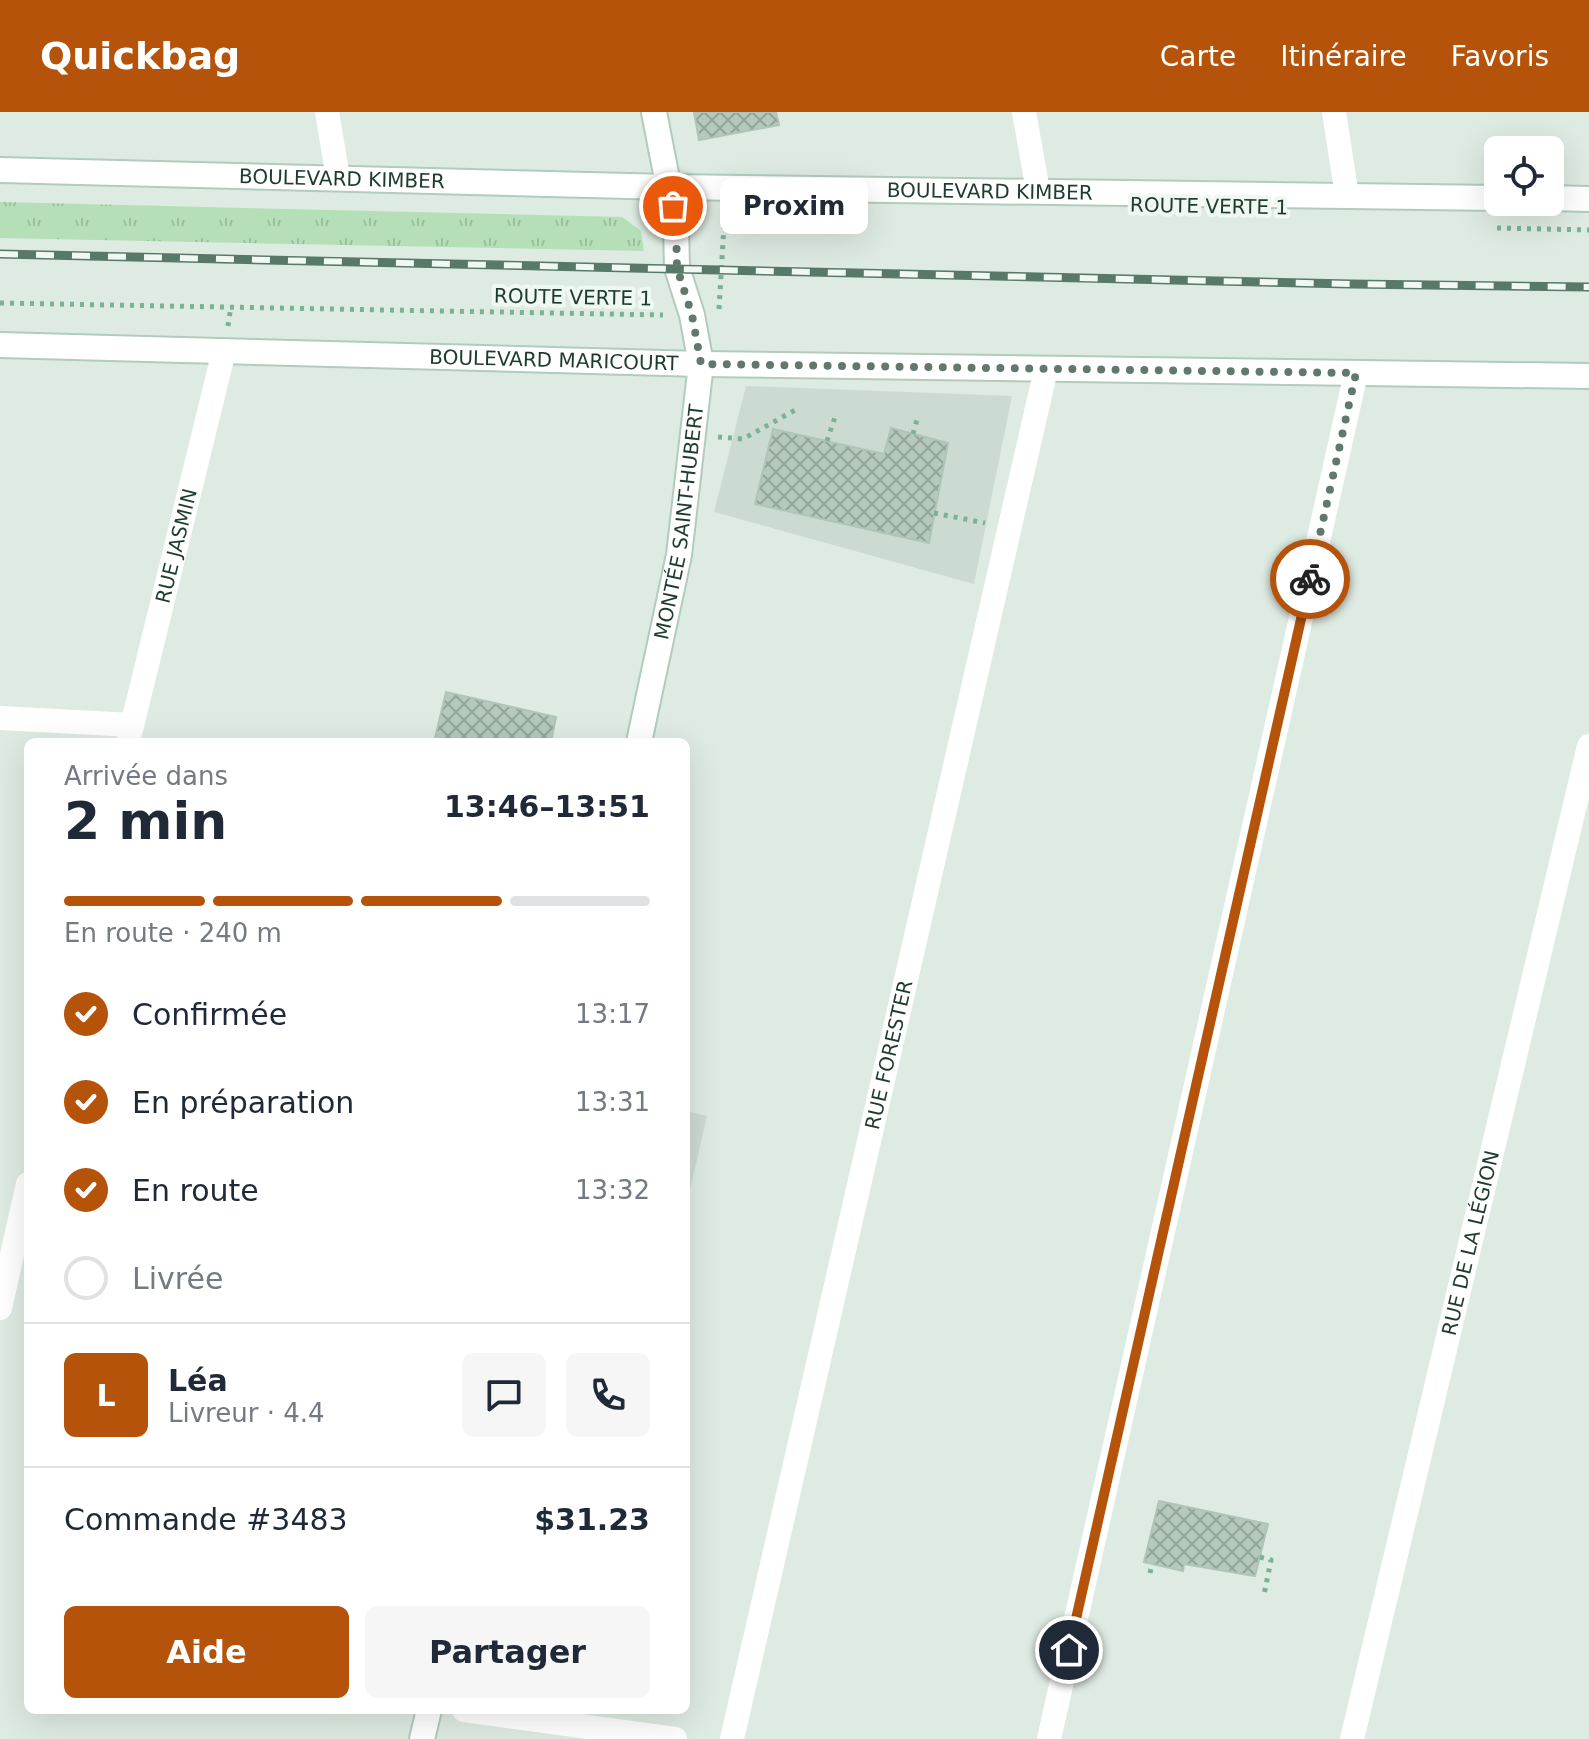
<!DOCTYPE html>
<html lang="fr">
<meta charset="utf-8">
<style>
:root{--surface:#fff;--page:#f6f6f7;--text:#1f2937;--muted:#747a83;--line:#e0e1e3;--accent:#b45309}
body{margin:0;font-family:"DejaVu Sans",sans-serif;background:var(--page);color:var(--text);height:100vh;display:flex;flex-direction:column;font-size:30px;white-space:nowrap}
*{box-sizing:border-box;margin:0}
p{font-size:26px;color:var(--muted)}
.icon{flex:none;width:44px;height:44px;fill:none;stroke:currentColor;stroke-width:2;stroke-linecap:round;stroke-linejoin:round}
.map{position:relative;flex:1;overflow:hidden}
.details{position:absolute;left:24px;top:626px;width:666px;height:976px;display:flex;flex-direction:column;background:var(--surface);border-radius:12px;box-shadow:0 8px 32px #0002}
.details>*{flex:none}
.buttons{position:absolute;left:1484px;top:24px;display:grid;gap:16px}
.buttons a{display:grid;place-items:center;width:80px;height:80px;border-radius:12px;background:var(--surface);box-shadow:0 8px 32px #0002;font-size:40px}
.pin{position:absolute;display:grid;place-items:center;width:68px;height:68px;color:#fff;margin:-34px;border:4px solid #fff;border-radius:50%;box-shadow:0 2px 8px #0007}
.courier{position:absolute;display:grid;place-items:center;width:80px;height:80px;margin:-40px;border:6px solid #b45309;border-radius:50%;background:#fff;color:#222;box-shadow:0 2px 10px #0007}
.bubble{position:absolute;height:56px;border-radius:12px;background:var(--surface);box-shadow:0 8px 32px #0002;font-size:26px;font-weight:600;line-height:56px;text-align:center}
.overview em{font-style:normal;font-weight:600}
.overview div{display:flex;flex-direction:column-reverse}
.overview{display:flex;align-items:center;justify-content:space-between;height:136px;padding:0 40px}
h1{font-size:52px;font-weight:600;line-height:60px}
.bar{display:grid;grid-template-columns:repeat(4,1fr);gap:12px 8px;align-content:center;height:96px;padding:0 40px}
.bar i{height:10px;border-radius:6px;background:var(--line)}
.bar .selected{background:var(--accent)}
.bar p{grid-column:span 4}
.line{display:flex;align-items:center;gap:20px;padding:0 40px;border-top:2px solid var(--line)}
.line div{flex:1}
.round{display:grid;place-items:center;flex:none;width:84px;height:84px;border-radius:12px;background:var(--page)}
ol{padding:0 40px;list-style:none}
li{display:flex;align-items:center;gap:24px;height:88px}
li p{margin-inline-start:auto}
li .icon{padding:8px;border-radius:50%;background:var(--accent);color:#fff;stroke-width:4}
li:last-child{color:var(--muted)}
li i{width:44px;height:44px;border:4px solid var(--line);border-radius:50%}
.action{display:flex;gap:16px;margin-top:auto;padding:16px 40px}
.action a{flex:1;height:92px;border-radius:12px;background:var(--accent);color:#fff;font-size:32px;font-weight:600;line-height:92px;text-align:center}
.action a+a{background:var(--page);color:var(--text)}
header{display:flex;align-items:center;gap:48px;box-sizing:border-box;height:112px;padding:0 40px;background:var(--accent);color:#fff}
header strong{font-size:38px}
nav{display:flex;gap:44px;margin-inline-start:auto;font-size:28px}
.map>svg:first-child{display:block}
.built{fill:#ccdbd1}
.grass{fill:url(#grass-tufts)}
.building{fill:url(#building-cross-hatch);stroke:#b0c5b8;stroke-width:2}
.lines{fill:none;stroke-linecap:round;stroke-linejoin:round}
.secondary-casing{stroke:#b1ccbc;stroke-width:28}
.path{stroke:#7cb294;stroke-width:5;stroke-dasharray:4 6;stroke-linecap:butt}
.street{stroke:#fff;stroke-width:24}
.secondary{stroke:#fff;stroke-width:24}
.rail-casing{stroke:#587868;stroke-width:9}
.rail{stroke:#eff8f1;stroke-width:6;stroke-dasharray:18;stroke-linecap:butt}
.done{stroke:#61796c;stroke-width:8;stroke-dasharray:0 14.4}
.route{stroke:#b45309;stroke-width:10}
.labels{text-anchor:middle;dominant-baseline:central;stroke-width:8;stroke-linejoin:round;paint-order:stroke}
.street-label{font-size:20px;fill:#1e3c2d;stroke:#eff8f1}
</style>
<header>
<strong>Quickbag</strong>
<nav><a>Carte</a><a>Itinéraire</a><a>Favoris</a></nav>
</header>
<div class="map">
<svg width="1589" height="1627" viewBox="0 0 1589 1627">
<defs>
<pattern id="grass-tufts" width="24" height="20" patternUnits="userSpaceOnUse" patternTransform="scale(2)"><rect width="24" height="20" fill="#b5dfb6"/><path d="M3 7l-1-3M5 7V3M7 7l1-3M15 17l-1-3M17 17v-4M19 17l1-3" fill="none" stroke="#9bc09d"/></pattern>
<pattern id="building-cross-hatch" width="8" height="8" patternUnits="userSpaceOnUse" patternTransform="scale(2)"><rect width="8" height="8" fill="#b6c9bd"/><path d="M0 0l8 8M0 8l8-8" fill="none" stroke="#93a49a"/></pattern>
</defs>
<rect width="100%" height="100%" fill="#deebe2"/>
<g class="built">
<path d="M 746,274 L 1012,284 L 974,472 L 714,400 Z"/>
<path d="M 686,999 L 707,1004 L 686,1095 Z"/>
</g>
<path class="grass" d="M 0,90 L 622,105 L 641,119 L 644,139 L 0,126 Z"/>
<g class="building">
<path d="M 694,0 L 776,0 L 779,13 L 699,28 Z"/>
<path d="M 891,316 L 948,331 L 929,431 L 755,392 L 773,317 L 884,342 Z"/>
<path d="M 446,580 L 556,605 L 551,630 L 434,630 Z"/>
<path d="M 1159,1389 L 1268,1412 L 1255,1464 L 1184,1452 L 1183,1459 L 1144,1450 Z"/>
</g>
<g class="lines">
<g class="secondary-casing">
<g id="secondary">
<path id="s4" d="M 0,58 L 669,75 L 1498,86"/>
<path d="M 1550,86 L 1589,87"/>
<path id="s5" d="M 0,233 L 701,252 L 1589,264"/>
<path id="s6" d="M 639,630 L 679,443 L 701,252 L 692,203 L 677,156 L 676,113 L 654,0"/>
<path d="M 422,1627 L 429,1598"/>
</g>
</g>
<g class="path">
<path d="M 1497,116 L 1589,118"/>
<path d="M 0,191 L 663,203"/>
<path d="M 719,197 L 724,113 L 739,103"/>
<path d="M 228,214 L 231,194"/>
<path d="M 913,322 L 918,304"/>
<path d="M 718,325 L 743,327 L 797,297"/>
<path d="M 827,329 L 835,305"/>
<path d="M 934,401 L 985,411"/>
<path d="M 1260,1445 L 1271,1448 L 1264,1483"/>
<path d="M 1150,1461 L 1152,1452"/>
</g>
<g class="street">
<path d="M 327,0 L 338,66"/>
<path d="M 1024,0 L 1038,79"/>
<path d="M 1334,0 L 1347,84"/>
<path d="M 0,606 L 132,613"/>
<path id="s1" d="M 128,630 L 224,239"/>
<path d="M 0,1196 L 28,1072"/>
<path d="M 464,1598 L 675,1627"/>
<path id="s2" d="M 732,1627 L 1046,257"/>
<path d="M 1049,1627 L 1356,261"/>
<path id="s3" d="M 1352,1627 L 1589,634"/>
</g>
<use href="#secondary" class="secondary"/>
<g class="rail-casing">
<path id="rail" d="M 0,142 L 1351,172 L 1589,175"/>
</g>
<use href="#rail" class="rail"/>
</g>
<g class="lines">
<path class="done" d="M 673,94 L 676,113 L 677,156 L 692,203 L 701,252 L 1356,261 L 1310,467"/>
<path class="route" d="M 1069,1538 L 1310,467"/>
</g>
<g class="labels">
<g class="street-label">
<text stroke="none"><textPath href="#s4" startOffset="342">BOULEVARD KIMBER</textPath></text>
<text stroke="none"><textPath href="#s4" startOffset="990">BOULEVARD KIMBER</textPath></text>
<text transform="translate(1209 94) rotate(1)">ROUTE VERTE 1</text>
<text transform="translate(573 185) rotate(1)">ROUTE VERTE 1</text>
<text stroke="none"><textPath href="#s5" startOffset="554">BOULEVARD MARICOURT</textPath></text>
<text stroke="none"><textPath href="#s6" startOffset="224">MONTÉE SAINT-HUBERT</textPath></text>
<text stroke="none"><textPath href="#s1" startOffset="202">RUE JASMIN</textPath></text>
<text stroke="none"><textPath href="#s2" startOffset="702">RUE FORESTER</textPath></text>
<text stroke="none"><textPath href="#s3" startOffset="510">RUE DE LA LÉGION</textPath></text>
</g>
</g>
</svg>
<div class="buttons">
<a><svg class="icon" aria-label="locate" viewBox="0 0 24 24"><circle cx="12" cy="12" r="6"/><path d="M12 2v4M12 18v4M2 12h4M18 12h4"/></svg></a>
</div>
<div class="pin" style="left:673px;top:94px;background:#ea580c"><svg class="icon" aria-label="bag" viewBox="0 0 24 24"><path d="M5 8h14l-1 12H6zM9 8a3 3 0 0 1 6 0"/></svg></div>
<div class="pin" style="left:1069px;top:1538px;background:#1f2937"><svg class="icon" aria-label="home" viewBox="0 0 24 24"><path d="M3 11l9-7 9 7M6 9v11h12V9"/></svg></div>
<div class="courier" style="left:1310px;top:467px"><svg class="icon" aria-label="bike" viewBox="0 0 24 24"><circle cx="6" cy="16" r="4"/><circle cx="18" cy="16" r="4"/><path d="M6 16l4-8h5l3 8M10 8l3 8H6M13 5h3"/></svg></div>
<div class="bubble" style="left:720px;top:66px;width:148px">Proxim</div>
<section class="details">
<div class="overview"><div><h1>2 min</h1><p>Arrivée dans</p></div><em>13:46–13:51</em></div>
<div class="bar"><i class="selected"></i><i class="selected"></i><i class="selected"></i><i></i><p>En route · 240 m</p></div>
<ol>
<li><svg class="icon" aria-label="check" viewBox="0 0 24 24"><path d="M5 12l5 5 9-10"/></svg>Confirmée<p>13:17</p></li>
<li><svg class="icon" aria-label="check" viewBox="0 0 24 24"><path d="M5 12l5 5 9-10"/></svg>En préparation<p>13:31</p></li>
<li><svg class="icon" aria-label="check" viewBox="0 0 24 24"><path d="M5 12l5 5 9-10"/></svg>En route<p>13:32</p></li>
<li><i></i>Livrée</li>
</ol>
<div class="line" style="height:144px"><b class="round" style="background:var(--accent);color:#fff">L</b><div><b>Léa</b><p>Livreur · 4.4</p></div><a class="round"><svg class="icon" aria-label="chat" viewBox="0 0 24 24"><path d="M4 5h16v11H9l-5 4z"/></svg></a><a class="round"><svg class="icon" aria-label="phone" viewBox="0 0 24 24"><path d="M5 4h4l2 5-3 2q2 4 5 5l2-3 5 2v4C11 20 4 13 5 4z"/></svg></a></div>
<div class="line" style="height:104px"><div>Commande #3483</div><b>$31.23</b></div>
<div class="action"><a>Aide</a><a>Partager</a></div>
</section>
</div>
